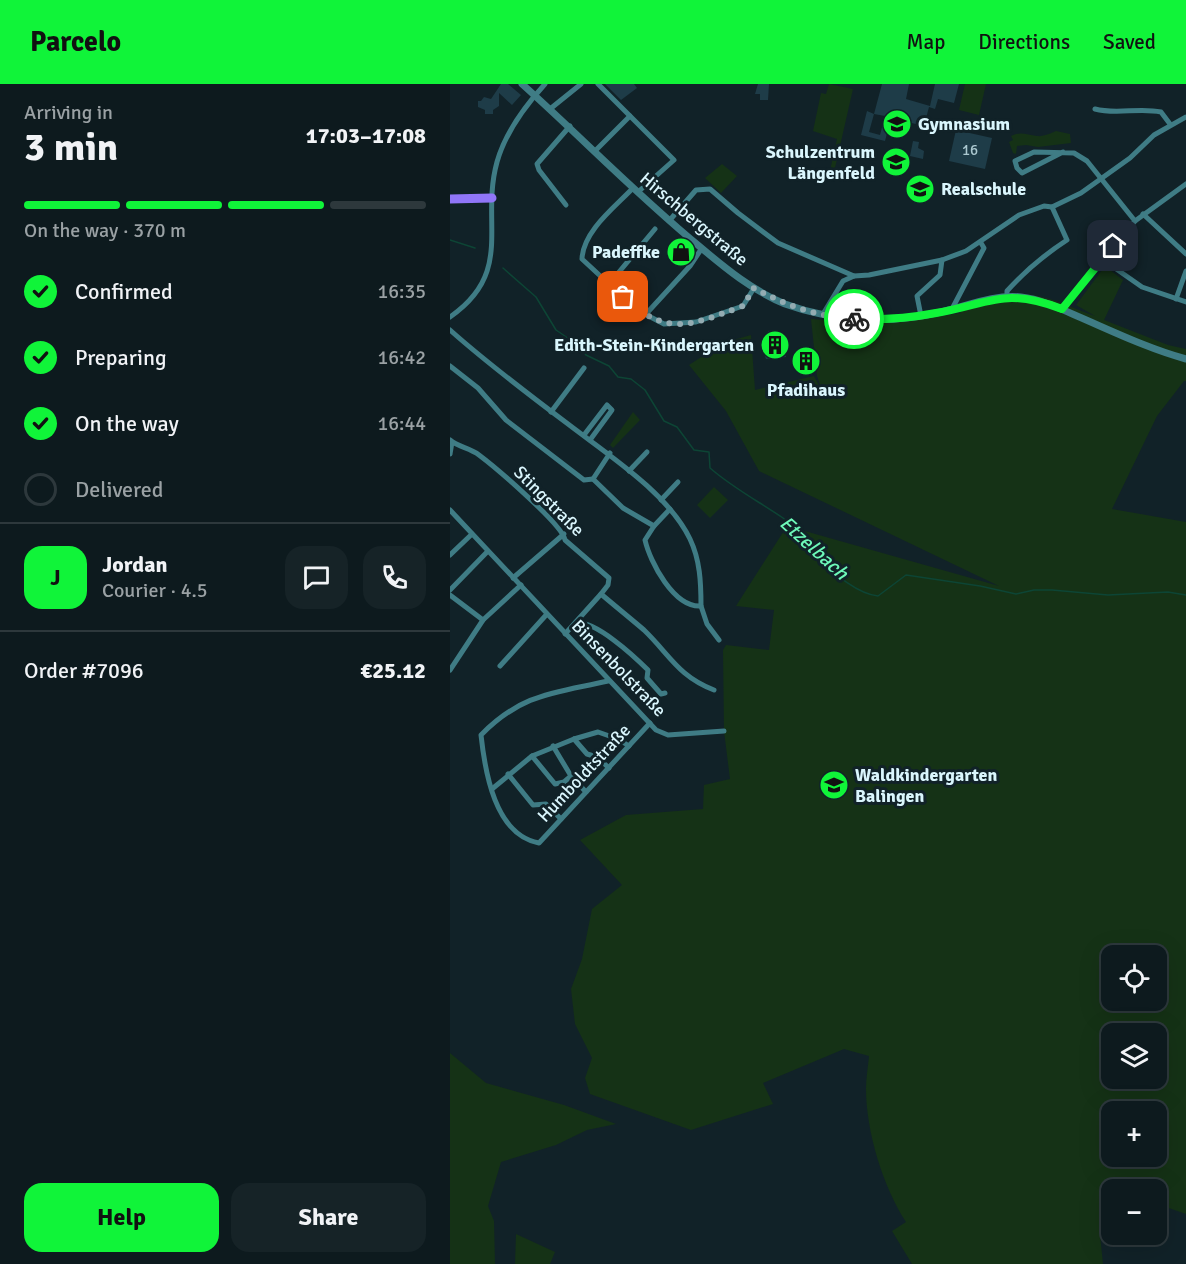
<!DOCTYPE html>
<meta charset="utf-8">
<style>
:root{--surface:#0d1a1e;--page:#162327;--text:#f1f3f6;--muted:#9aa1a4;--line:#2d383c;--accent:#10f439}
body{margin:0;font-family:Signika,sans-serif;background:var(--page);color:var(--text);height:100vh;display:flex;flex-direction:column;font-size:22px;white-space:nowrap}
*{box-sizing:border-box;margin:0}
p{font-size:20px;color:var(--muted)}
.icon{flex:none;width:33px;height:33px;fill:none;stroke:currentColor;stroke-width:2;stroke-linecap:round;stroke-linejoin:round}
.map{position:relative;flex:1;overflow:hidden}
.details{display:flex;flex-direction:column;background:var(--surface);width:450px}
.details>*{flex:none}
.fabs{position:absolute;left:651px;top:861px;display:grid;gap:12px}
.fabs a{display:grid;place-items:center;width:66px;height:66px;border-radius:12px;background:var(--surface);box-shadow:0 6px 24px #0002,0 0 0 2px var(--line);font-size:30px}
.pin{position:absolute;display:grid;place-items:center;width:51px;height:51px;color:#fff;margin:-26px;border-radius:12px;box-shadow:0 3px 9px #0006}
.courier{position:absolute;display:grid;place-items:center;width:60px;height:60px;margin:-30px;border:4px solid #10f439;border-radius:50%;background:#fff;color:#222;box-shadow:0 2px 8px #0007}
.overview em{font-style:normal;font-weight:700}
.overview div{display:flex;flex-direction:column-reverse}
.overview{display:flex;align-items:center;justify-content:space-between;height:102px;padding:0 24px}
h1{font-size:39px;font-weight:700;line-height:45px}
.bar{display:grid;grid-template-columns:repeat(4,1fr);gap:9px 6px;align-content:center;height:72px;padding:0 24px}
.bar i{height:8px;border-radius:4px;background:var(--line)}
.bar .active{background:var(--accent)}
.bar p{grid-column:span 4}
.line{display:flex;align-items:center;gap:15px;padding:0 24px;border-top:2px solid var(--line)}
.line div{flex:1}
.round{display:grid;place-items:center;flex:none;width:63px;height:63px;border-radius:18px;background:var(--page)}
ol{padding:0 24px;list-style:none}
li{display:flex;align-items:center;gap:18px;height:66px}
li p{margin-inline-start:auto}
li .icon{padding:6px;border-radius:50%;background:var(--accent);color:#111;stroke-width:4}
li:last-child{color:var(--muted)}
li i{width:33px;height:33px;border:3px solid var(--line);border-radius:50%}
.cta{display:flex;gap:12px;margin-top:auto;padding:12px 24px}
.cta a{flex:1;height:69px;border-radius:18px;background:var(--accent);color:#111;font-size:24px;font-weight:700;line-height:69px;text-align:center}
.cta a+a{background:var(--page);color:var(--text)}
header{display:flex;align-items:center;gap:36px;box-sizing:border-box;height:84px;padding:0 30px;background:var(--accent);color:#111}
header strong{font-size:28px}
nav{display:flex;gap:33px;margin-inline-start:auto;font-size:21px}
main{display:flex;flex:1;min-height:0}
.map>svg:first-child{display:block}
.green{fill:#153216;fill-rule:evenodd}
.lines{fill:none;stroke-linecap:round;stroke-linejoin:round}
.stream{stroke:#0d4535;stroke-width:1.5}
.building{fill:#1e3c48;fill-rule:evenodd}
.minor{stroke:#3f7c85;stroke-width:5}
.tertiary{stroke:#3f7c85;stroke-width:7}
.trunk{stroke:#9076f8;stroke-width:9}
.done{stroke:#94acb2;stroke-width:6;stroke-dasharray:0 10.8}
.route{stroke:#10f439;stroke-width:8}
.labels{text-anchor:middle;dominant-baseline:central;stroke-width:6;stroke-linejoin:round;paint-order:stroke}
.number-label{font-size:15px;fill:#abc8d0}
.poi-label{font-size:18px;font-weight:bold;fill:#daf6fd;stroke:#112228;text-anchor:start}
.street-label{font-size:18px;fill:#daf6fd;stroke:#112228}
.water-label{font-size:20px;font-style:italic;fill:#6df8b9;stroke:#112228}
</style>
<header>
<strong>Parcelo</strong>
<nav><a>Map</a><a>Directions</a><a>Saved</a></nav>
</header>
<main>
<section class="details">
<div class="overview"><div><h1>3 min</h1><p>Arriving in</p></div><em>17:03–17:08</em></div>
<div class="bar"><i class="active"></i><i class="active"></i><i class="active"></i><i></i><p>On the way · 370 m</p></div>
<ol>
<li><svg class="icon" aria-label="check" viewBox="0 0 24 24"><path d="M5 12l5 5 9-10"/></svg>Confirmed<p>16:35</p></li>
<li><svg class="icon" aria-label="check" viewBox="0 0 24 24"><path d="M5 12l5 5 9-10"/></svg>Preparing<p>16:42</p></li>
<li><svg class="icon" aria-label="check" viewBox="0 0 24 24"><path d="M5 12l5 5 9-10"/></svg>On the way<p>16:44</p></li>
<li><i></i>Delivered</li>
</ol>
<div class="line" style="height:108px"><b class="round" style="background:var(--accent);color:#111">J</b><div><b>Jordan</b><p>Courier · 4.5</p></div><a class="round"><svg class="icon" aria-label="chat" viewBox="0 0 24 24"><path d="M4 5h16v11H9l-5 4z"/></svg></a><a class="round"><svg class="icon" aria-label="phone" viewBox="0 0 24 24"><path d="M5 4h4l2 5-3 2q2 4 5 5l2-3 5 2v4C11 20 4 13 5 4z"/></svg></a></div>
<div class="line" style="height:78px"><div>Order #7096</div><b>€25.12</b></div>
<div class="cta"><a>Help</a><a>Share</a></div>
</section>
<div class="map">
<svg width="736" height="1180" viewBox="0 0 736 1180">
<rect width="100%" height="100%" fill="#112228"/>
<g class="green">
<path d="M 379,0 L 403,5 L 382,97 L 378,96 L 387,55 L 363,47 L 371,9 L 376,10 Z"/>
<path d="M 515,0 L 536,0 L 529,31 L 509,26 Z"/>
<path d="M 606,47 L 620,50 L 621,59 L 588,63 L 576,61 L 567,62 L 566,70 L 563,69 L 559,58 L 563,56 L 561,52 C 571,47 577,51 587,52 C 592,53 602,49 606,47 Z"/>
<path d="M 272,80 L 287,92 L 271,109 L 255,94 Z"/>
<path d="M 655,182 L 673,196 L 654,236 L 718,261 L 736,265 L 736,297 L 734,297 L 707,332 L 662,425 L 736,438 L 736,1130 L 707,1120 L 706,1106 L 662,1106 L 661,1136 L 650,1150 L 653,1180 L 462,1180 L 442,1147 L 456,1138 C 433,1103 416,1047 416,1005 C 416,994 418,983 419,972 L 394,965 L 313,999 L 323,1020 L 241,1046 L 140,1010 L 135,994 L 142,974 L 125,940 L 121,905 L 132,875 L 142,825 L 172,801 L 130,756 L 176,731 L 253,725 L 254,701 L 280,695 L 274,647 L 273,566 L 276,561 L 319,566 L 324,526 L 286,522 L 337,442 L 549,502 L 309,387 L 276,327 L 239,281 L 273,259 L 301,251 L 305,306 L 364,292 L 373,309 L 367,292 L 361,235 C 411,239 460,238 510,229 C 520,216 526,217 542,213 C 584,203 606,218 645,232 L 626,221 ZM 662,872 L 706,872 L 706,916 L 662,916 ZM 662,950 L 706,950 L 706,994 L 662,994 ZM 662,1028 L 706,1028 L 706,1072 L 662,1072 Z"/>
<path d="M 183,328 L 190,336 L 163,364 L 160,361 Z"/>
<path d="M 264,403 L 278,416 L 260,434 L 247,421 Z"/>
<path d="M 0,969 L 36,999 L 114,1021 L 166,1040 L 137,1046 L 106,1061 L 51,1078 L 38,1122 L 44,1137 L 45,1180 L 0,1180 Z"/>
<path d="M 66,1150 L 105,1168 L 100,1180 L 65,1180 Z"/>
</g>
<g class="lines">
<g class="stream">
<path d="M 0,156 L 25,164"/>
<path d="M 53,184 L 86,213 L 106,246 L 131,263 L 136,271 L 159,282 L 168,293 L 181,295 L 195,306 L 214,337 L 227,343 L 244,366 L 259,368 L 260,384 C 283,404 308,417 333,434 C 341,440 351,448 357,456 C 362,462 365,470 370,475 C 384,490 408,510 428,512 L 456,491 L 530,502 L 566,510 L 584,506 L 602,506 L 658,511 L 718,508 L 736,511"/>
</g>
</g>
<g class="building">
<path d="M 51,0 L 58,0 L 71,11 L 62,21 L 49,9 L 49,22 L 43,26 L 43,30 L 35,30 L 35,26 L 28,23 L 28,17 L 31,17 L 34,13 L 41,15 Z"/>
<path d="M 155,0 L 184,0 L 187,4 L 171,16 Z"/>
<path d="M 308,0 L 319,0 L 318,16 L 310,16 L 310,10 L 305,10 Z"/>
<path d="M 432,0 L 459,0 L 456,15 L 480,22 L 485,0 L 509,0 L 504,19 L 488,15 L 485,25 L 479,23 L 474,42 L 441,34 L 435,57 L 411,51 L 417,27 L 424,30 ZM 424,30 L 435,32 L 430,51 L 419,48 Z"/>
<path d="M 506,46 L 542,54 L 535,85 L 499,77 Z"/>
<path d="M 463,57 L 469,58 L 468,64 L 474,67 L 473,75 L 460,72 Z"/>
<path d="M 326,246 L 326,257 L 332,256 L 336,273 L 316,275 L 313,266 L 318,264 L 318,247 Z"/>
</g>
<g class="lines">
<g class="minor">
<path d="M 148,0 L 224,76 L 188,108"/>
<path d="M 100,25 L 131,0"/>
<path d="M 645,25 C 667,31 689,23 711,28 L 720,40"/>
<path d="M 145,67 L 180,32"/>
<path d="M 613,68 L 572,89 L 567,84 L 565,77 L 584,68 L 624,69 L 637,77 L 685,137"/>
<path d="M 183,104 C 165,123 133,147 132,175 L 187,226 L 214,240 L 246,238 L 293,222 L 304,204"/>
<path d="M 116,121 L 89,86 L 87,80 L 120,42"/>
<path d="M 693,130 L 736,170"/>
<path d="M 219,137 L 246,106 L 260,105 L 288,129 L 328,159 L 404,192 L 419,191 L 492,176 L 516,167 L 569,131 L 594,122 L 602,123 L 631,109 L 680,74 L 704,51 L 736,33"/>
<path d="M 652,175 L 692,203 L 736,218"/>
<path d="M 159,200 L 205,145"/>
<path d="M 557,213 L 557,207 C 575,187 594,171 617,156 L 602,123"/>
<path d="M 726,215 L 736,187"/>
<path d="M 502,225 L 534,164 L 531,159"/>
<path d="M 612,226 L 685,137 L 736,100"/>
<path d="M 196,230 L 240,182 L 252,164"/>
<path d="M 373,230 L 393,197 L 404,192"/>
<path d="M 471,232 L 467,212 L 490,191 L 492,176"/>
<path d="M 0,233 C 65,188 30,139 47,78 C 55,49 75,22 95,0"/>
<path d="M 0,246 C 37,279 78,310 118,340 C 157,370 218,409 240,455 C 250,476 251,498 251,522 C 224,524 200,478 195,456 L 204,442 L 173,424 L 143,395 L 160,369"/>
<path d="M 0,282 L 28,304 L 56,336 L 134,396 L 143,395"/>
<path d="M 101,328 L 134,284"/>
<path d="M 134,351 L 157,321 L 162,326 L 140,356"/>
<path d="M 0,356 C 8,363 20,364 29,371 C 45,383 113,441 115,456 L 159,494 L 158,501 L 151,510 C 165,522 180,534 194,546 C 220,571 228,592 264,606"/>
<path d="M 0,370 L 2,358"/>
<path d="M 179,387 L 197,368"/>
<path d="M 211,416 L 228,398"/>
<path d="M 0,426 L 206,646 L 218,651 L 274,647"/>
<path d="M 204,442 L 220,425"/>
<path d="M 0,471 L 22,450"/>
<path d="M 63,494 L 114,450"/>
<path d="M 0,506 L 38,467"/>
<path d="M 0,511 L 33,536"/>
<path d="M 251,522 L 257,540 L 269,556"/>
<path d="M 126,538 C 147,538 183,571 198,586 L 197,594 L 211,610 L 215,609"/>
<path d="M 115,550 L 151,510"/>
<path d="M 50,582 L 97,530"/>
<path d="M 0,586 L 33,536 L 71,501"/>
<path d="M 158,597 C 105,609 72,609 31,651 C 35,688 45,751 89,759 L 200,639"/>
<path d="M 124,655 L 137,670 L 147,673 L 159,684"/>
<path d="M 103,662 L 121,692 L 136,708"/>
<path d="M 82,672 L 105,700 L 114,698 L 121,692"/>
<path d="M 58,690 L 83,721 L 96,720 L 111,735"/>
<path d="M 42,705 L 82,672 L 124,655 L 148,648 L 168,655 L 179,662"/>
</g>
<path class="tertiary" d="M 72,0 C 131,53 187,111 249,162 C 275,184 303,207 335,220 C 384,238 441,240 491,228 C 517,222 544,210 571,213 C 590,215 609,224 627,232 C 662,247 699,265 736,275"/>
<path class="trunk" d="M 0,115 L 42,114"/>
</g>
<g class="lines">
<path class="done" d="M 173,213 C 218,254 241,241 293,222 L 304,204 C 335,221 368,233 404,235"/>
<path class="route" d="M 404,235 C 431,236 460,234 486,229 C 542,219 554,203 612,225 L 663,162"/>
</g>
<defs>
<g id="school-disc" transform="scale(1.5)"><circle r="9.5" fill="#10f439" stroke="#112228"/><path d="M0-5L7-2L0 1L-7-2ZM-4 1L0 2.5L4 1V4Q0 6-4 4Z" fill="#111"/></g>
<g id="shop-disc" transform="scale(1.5)"><circle r="9.5" fill="#10f439" stroke="#112228"/><path d="M-5-2.5h2.3a2.7 3.5 0 0 1 5.4 0H5L5.5 6h-11ZM-1.5-2.5h3a1.5 2.3 0 0 0-3 0Z" fill="#111"/></g>
<g id="building-disc" transform="scale(1.5)"><circle r="9.5" fill="#10f439" stroke="#112228"/><path d="M-4-6H4V6H1V3H-1V6H-4ZM-2.5-4.3h1.7v1.8h-1.7ZM.8-4.3h1.7v1.8H.8ZM-2.5-1h1.7V.8h-1.7ZM.8-1h1.7V.8H.8Z" fill="#111"/></g>
</defs>
<g fill-rule="evenodd">
<use href="#school-disc" x="447" y="40"/>
<use href="#school-disc" x="446" y="78"/>
<use href="#school-disc" x="470" y="105"/>
<use href="#shop-disc" x="231" y="168"/>
<use href="#building-disc" x="325" y="261"/>
<use href="#building-disc" x="356" y="277"/>
<use href="#school-disc" x="384" y="701"/>
</g>
<g class="labels">
<g class="number-label">
<text x="520" y="66">16</text>
</g>
<g class="poi-label">
<text x="468" y="40">Gymnasium</text>
<text x="425" y="68" text-anchor="end">Schulzentrum<tspan x="425" dy="21">Längenfeld</tspan></text>
<text x="491" y="105">Realschule</text>
<text x="210" y="168" text-anchor="end">Padeffke</text>
<text x="304" y="261" text-anchor="end">Edith-Stein-Kindergarten</text>
<text x="356" y="306" text-anchor="middle">Pfadihaus</text>
<text x="405" y="691">Waldkindergarten<tspan x="405" dy="21">Balingen</tspan></text>
</g>
<g class="street-label">
<text transform="translate(244 135) rotate(40)">Hirschbergstraße</text>
<text transform="translate(99 417) rotate(45)">Stingstraße</text>
<text transform="translate(169 584) rotate(46)">Binsenbolstraße</text>
<text transform="translate(134 689) rotate(-47)">Humboldtstraße</text>
</g>
<g class="water-label">
<text transform="translate(364 464) rotate(42)">Etzelbach</text>
</g>
</g>
</svg>
<div class="fabs">
<a><svg class="icon" aria-label="locate" viewBox="0 0 24 24"><circle cx="12" cy="12" r="6"/><path d="M12 2v4M12 18v4M2 12h4M18 12h4"/></svg></a>
<a><svg class="icon" aria-label="layers" viewBox="0 0 24 24"><path d="M12 4l9 5-9 5-9-5zM3 14l9 5 9-5"/></svg></a>
<a>+</a>
<a>−</a>
</div>
<div class="pin" style="left:173px;top:213px;background:#ea580c"><svg class="icon" aria-label="bag" viewBox="0 0 24 24"><path d="M5 8h14l-1 12H6zM9 8a3 3 0 0 1 6 0"/></svg></div>
<div class="pin" style="left:663px;top:162px;background:#1f2937"><svg class="icon" aria-label="home" viewBox="0 0 24 24"><path d="M3 11l9-7 9 7M6 9v11h12V9"/></svg></div>
<div class="courier" style="left:404px;top:235px"><svg class="icon" aria-label="bike" viewBox="0 0 24 24"><circle cx="6" cy="16" r="4"/><circle cx="18" cy="16" r="4"/><path d="M6 16l4-8h5l3 8M10 8l3 8H6M13 5h3"/></svg></div>
</div>
</main>
